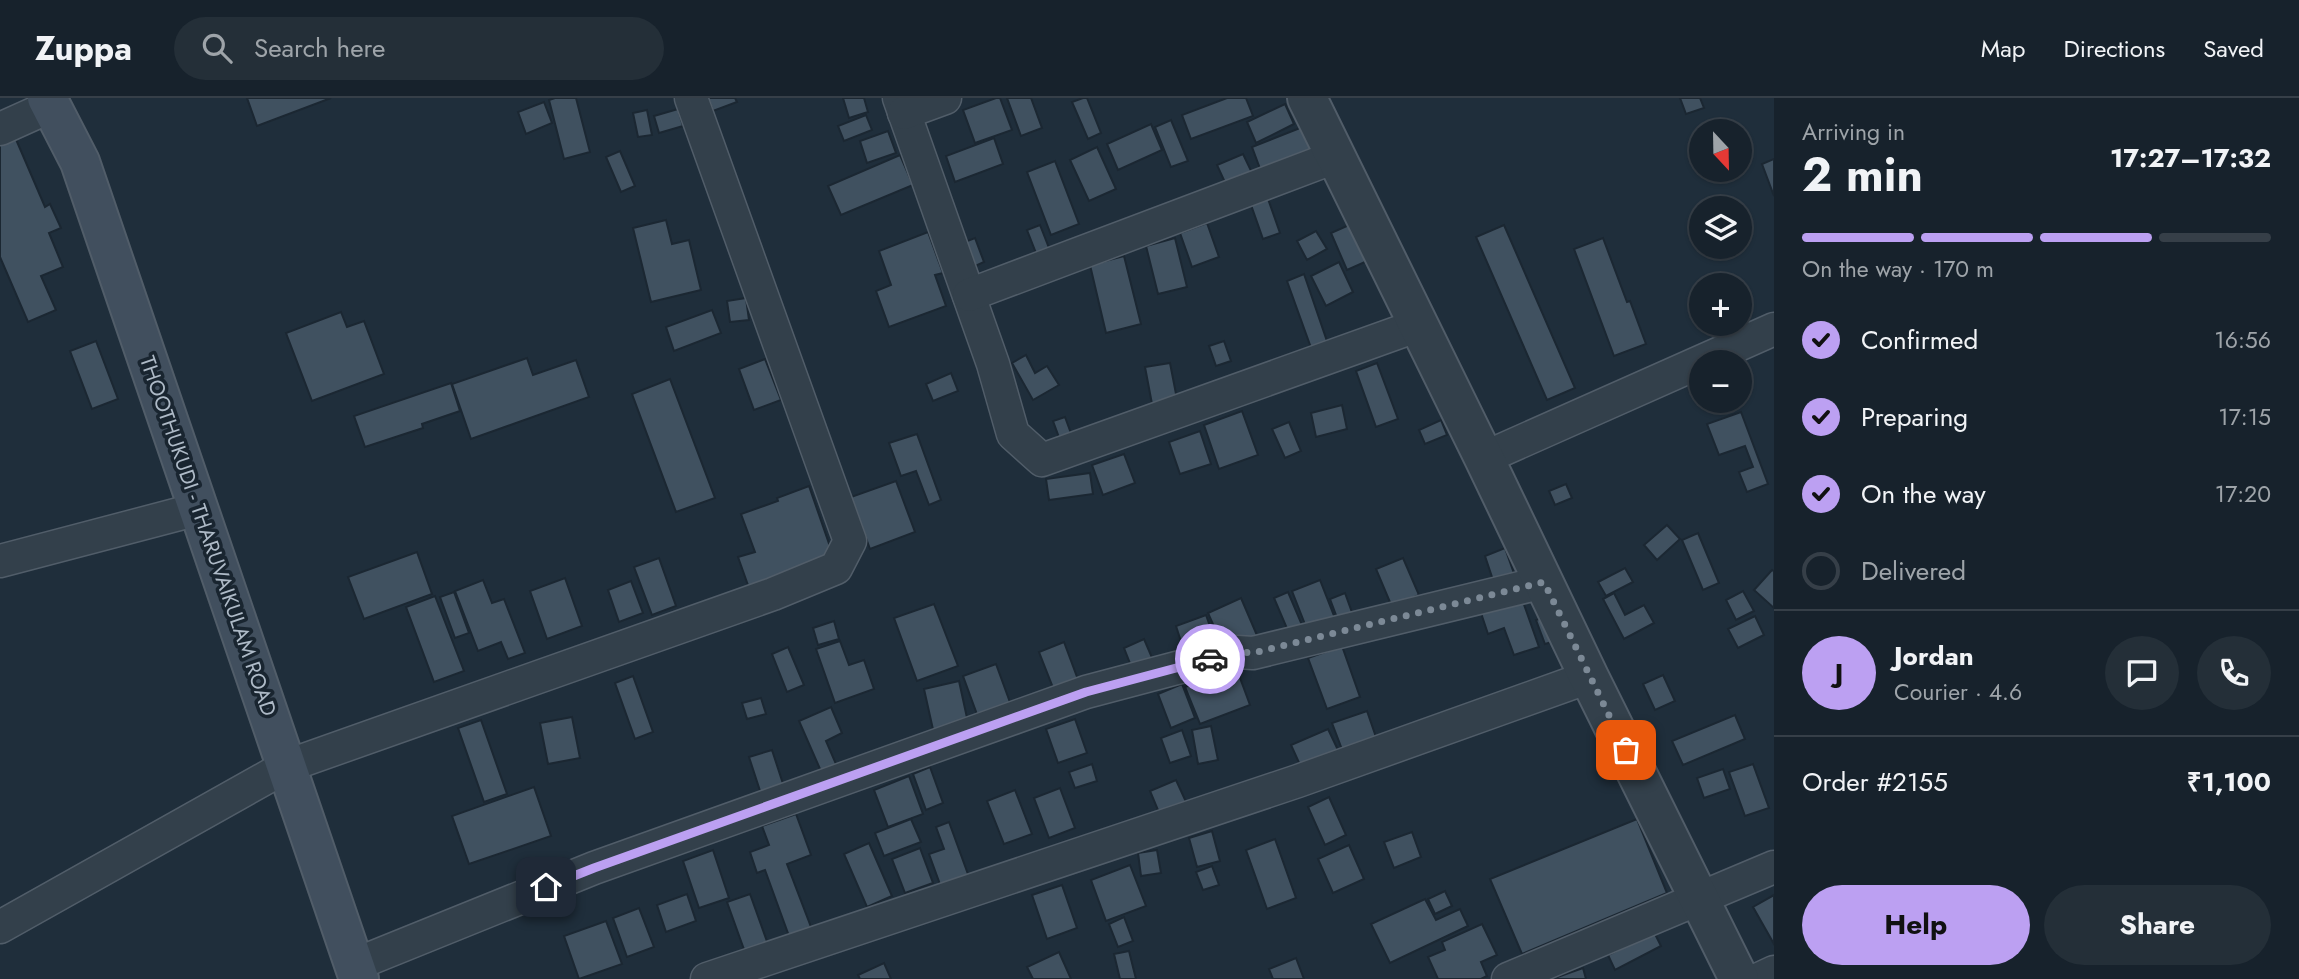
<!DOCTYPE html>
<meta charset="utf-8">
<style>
:root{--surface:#17222c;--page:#242f38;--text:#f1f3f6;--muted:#9ea4a9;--line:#363f48;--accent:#bca0f2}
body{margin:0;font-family:Jost,sans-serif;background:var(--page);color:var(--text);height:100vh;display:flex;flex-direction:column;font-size:26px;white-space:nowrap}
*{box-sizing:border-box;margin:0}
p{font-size:23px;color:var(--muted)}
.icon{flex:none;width:38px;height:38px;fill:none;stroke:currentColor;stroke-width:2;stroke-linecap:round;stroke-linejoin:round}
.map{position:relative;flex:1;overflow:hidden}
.drawer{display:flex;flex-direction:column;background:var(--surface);width:525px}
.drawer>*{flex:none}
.needle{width:46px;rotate:158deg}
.fabs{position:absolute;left:1689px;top:21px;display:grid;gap:14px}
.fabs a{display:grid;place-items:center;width:63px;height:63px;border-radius:50%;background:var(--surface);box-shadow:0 2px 5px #0004,0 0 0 2px var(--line);font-size:35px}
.pin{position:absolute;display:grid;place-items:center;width:60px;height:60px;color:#fff;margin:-30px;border-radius:14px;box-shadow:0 4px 10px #0006}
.courier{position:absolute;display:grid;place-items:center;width:70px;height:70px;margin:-35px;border:5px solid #bca0f2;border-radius:50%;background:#fff;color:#222;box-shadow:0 2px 9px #0007}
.summary em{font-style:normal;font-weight:700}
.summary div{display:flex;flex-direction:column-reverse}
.summary{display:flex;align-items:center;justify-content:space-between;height:119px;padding:0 28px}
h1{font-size:46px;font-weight:700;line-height:52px}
.bar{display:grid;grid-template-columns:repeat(4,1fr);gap:10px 7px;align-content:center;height:84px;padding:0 28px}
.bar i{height:9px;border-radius:5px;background:var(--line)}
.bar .active{background:var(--accent)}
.bar p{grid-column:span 4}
.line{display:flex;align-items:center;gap:18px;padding:0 28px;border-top:2px solid var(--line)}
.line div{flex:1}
.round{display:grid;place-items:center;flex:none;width:74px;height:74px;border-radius:37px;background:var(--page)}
ol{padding:0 28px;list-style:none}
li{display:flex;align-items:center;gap:21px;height:77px}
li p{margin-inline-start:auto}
li .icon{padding:7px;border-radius:50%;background:var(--accent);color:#111;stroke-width:4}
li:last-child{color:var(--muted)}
li i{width:38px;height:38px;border:4px solid var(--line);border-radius:50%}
.button{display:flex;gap:14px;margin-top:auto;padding:14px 28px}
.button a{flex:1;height:80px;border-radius:42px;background:var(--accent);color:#111;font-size:28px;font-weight:700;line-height:80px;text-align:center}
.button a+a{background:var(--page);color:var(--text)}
header{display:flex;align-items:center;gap:42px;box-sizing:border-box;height:98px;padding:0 35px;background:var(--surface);border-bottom:2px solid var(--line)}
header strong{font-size:33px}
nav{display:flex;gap:38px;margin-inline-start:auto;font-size:24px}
.search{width:490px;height:63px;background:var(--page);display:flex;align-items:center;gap:18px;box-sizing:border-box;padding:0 24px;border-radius:38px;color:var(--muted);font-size:26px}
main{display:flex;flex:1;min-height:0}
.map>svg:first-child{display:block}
.building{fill:#405160;stroke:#1b2732;stroke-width:2}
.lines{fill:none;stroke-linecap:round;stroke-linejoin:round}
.minor-casing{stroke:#515d69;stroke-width:35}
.tertiary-casing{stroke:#515d69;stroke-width:42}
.secondary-casing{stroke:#515d69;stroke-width:42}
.minor{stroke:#33404b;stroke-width:32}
.tertiary{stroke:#33404b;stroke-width:38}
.secondary{stroke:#414f5e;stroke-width:38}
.done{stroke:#7c8996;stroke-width:7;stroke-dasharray:0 12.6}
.route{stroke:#bca0f2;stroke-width:9}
.labels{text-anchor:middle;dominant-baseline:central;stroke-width:7;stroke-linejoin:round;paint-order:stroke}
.street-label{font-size:21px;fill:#aebac7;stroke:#192530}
</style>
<header>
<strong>Zuppa</strong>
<div class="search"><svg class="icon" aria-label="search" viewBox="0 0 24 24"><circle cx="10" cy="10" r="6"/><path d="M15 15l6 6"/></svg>Search here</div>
<nav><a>Map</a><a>Directions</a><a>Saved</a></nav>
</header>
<main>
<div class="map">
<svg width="1774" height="881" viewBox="0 0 1774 881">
<rect width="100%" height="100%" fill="#1f2e3b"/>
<g class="building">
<path d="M 247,0 L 331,0 L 257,28 Z"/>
<path d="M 555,0 L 576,0 L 590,54 L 564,61 L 549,2 Z"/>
<path d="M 708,0 L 735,0 L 737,4 L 713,13 Z"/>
<path d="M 843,0 L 864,0 L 868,14 L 849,20 Z"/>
<path d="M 996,0 L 1000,0 L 1012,32 L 975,45 L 963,12 Z"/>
<path d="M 1007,0 L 1031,0 L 1042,30 L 1021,38 Z"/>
<path d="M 1083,0 L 1087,0 L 1101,35 L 1088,41 L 1072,4 Z"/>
<path d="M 1227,0 L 1246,0 L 1253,18 L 1191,41 L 1182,17 Z"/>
<path d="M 1680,0 L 1700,0 L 1704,10 L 1686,16 Z"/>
<path d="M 544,4 L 552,25 L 526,36 L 518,14 Z"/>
<path d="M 1285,6 L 1294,26 L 1256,45 L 1247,24 Z"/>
<path d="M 678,11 L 683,28 L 659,35 L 654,18 Z"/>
<path d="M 647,12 L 652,37 L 638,39 L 633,15 Z"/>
<path d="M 866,17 L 872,32 L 844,43 L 838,28 Z"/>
<path d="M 1171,22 L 1188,63 L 1171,69 L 1155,29 Z"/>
<path d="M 1151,26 L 1162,52 L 1118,72 L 1107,46 Z"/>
<path d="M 1305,28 L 1315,55 L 1262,76 L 1252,49 Z"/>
<path d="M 888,33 L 896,55 L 867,65 L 860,43 Z"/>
<path d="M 15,39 L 45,109 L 50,106 L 61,130 L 49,135 L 63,169 L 41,178 L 56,212 L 28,224 L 0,159 L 0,45 Z"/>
<path d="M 994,40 L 1003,66 L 955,84 L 946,58 Z"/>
<path d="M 1097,49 L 1116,91 L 1089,103 L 1070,62 Z"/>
<path d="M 620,53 L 635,88 L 621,94 L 606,59 Z"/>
<path d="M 1243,56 L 1254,79 L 1228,91 L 1217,67 Z"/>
<path d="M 900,57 L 913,87 L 841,117 L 828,88 Z"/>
<path d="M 1774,61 L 1774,98 L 1762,66 Z"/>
<path d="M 1055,63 L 1079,126 L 1051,137 L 1027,74 Z"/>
<path d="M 1267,98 L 1280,135 L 1263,141 L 1250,104 Z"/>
<path d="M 666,122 L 672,146 L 689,142 L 701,192 L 651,204 L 633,130 Z"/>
<path d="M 1358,123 L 1374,160 L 1347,172 L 1331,135 Z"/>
<path d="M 1207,125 L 1219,159 L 1192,169 L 1180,135 Z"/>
<path d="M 1040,127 L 1049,150 L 1036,155 L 1027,132 Z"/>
<path d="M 1504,127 L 1575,290 L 1547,302 L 1476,139 Z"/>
<path d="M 1316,133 L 1327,151 L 1307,162 L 1297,143 Z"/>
<path d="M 928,134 L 943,175 L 935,177 L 946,208 L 889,229 L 876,193 L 891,187 L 879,153 Z"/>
<path d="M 975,140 L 984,164 L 971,170 L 962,145 Z"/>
<path d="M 1175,140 L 1187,189 L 1158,196 L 1146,148 Z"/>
<path d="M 1603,140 L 1627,204 L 1630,203 L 1646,246 L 1614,258 L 1574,151 Z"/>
<path d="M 1124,158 L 1141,226 L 1106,235 L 1090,167 Z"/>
<path d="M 1339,164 L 1353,194 L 1326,208 L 1311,178 Z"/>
<path d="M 1304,176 L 1330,252 L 1314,258 L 1287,183 Z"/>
<path d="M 746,200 L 749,222 L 730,224 L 727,203 Z"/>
<path d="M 712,212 L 721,235 L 674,253 L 666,229 Z"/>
<path d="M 341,214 L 347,229 L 364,223 L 384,276 L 312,303 L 286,235 Z"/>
<path d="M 96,243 L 118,301 L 92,311 L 70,253 Z"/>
<path d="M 1224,243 L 1231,263 L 1216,268 L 1209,248 Z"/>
<path d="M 1026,257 L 1035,275 L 1047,268 L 1059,287 L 1033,302 L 1012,265 Z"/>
<path d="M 527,260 L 533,277 L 576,262 L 589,299 L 471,341 L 452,286 Z"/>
<path d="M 765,261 L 781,302 L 754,312 L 739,271 Z"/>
<path d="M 1170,265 L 1177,301 L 1152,306 L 1145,269 Z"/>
<path d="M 1377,265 L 1398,321 L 1376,329 L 1356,273 Z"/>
<path d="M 951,275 L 958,293 L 933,303 L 926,286 Z"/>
<path d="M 670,281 L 715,400 L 676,414 L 632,296 Z"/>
<path d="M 451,285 L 460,313 L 422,326 L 423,330 L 365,349 L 354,318 Z"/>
<path d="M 1342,307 L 1347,331 L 1316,339 L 1311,315 Z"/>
<path d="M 1242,313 L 1258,357 L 1219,371 L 1204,327 Z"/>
<path d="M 1741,314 L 1768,386 L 1747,394 L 1739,374 L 1753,369 L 1745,348 L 1719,357 L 1707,326 Z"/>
<path d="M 1065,319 L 1076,349 L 1064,353 L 1053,323 Z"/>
<path d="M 1441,322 L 1447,337 L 1425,346 L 1419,332 Z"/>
<path d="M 1289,324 L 1301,353 L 1285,360 L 1272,331 Z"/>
<path d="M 1200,333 L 1211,366 L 1180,376 L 1169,344 Z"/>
<path d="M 917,336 L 941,402 L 929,407 L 916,373 L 901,378 L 889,345 Z"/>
<path d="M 1124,356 L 1135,385 L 1103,397 L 1092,367 Z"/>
<path d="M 1090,375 L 1093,396 L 1049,402 L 1046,381 Z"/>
<path d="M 896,383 L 915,434 L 870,451 L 851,399 Z"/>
<path d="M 1566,386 L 1572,400 L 1555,407 L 1549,393 Z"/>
<path d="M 809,388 L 834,460 L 749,490 L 738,459 L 755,454 L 741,416 L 778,403 L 777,400 Z"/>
<path d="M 1667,427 L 1680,441 L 1657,462 L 1644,447 Z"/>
<path d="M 1698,435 L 1719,485 L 1703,492 L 1682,442 Z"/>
<path d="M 1505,450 L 1517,484 L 1496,491 L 1485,458 Z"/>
<path d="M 417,454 L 432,496 L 364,521 L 348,479 Z"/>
<path d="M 659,460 L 676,508 L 652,517 L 634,469 Z"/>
<path d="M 1403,460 L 1419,497 L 1392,509 L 1376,471 Z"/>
<path d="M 1625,470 L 1633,484 L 1606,498 L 1598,484 Z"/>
<path d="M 1772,472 L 1774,473 L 1774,510 L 1754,492 Z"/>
<path d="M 565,480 L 582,528 L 547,541 L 530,493 Z"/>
<path d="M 483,482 L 492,505 L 504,501 L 525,555 L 508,561 L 501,544 L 478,553 L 455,493 Z"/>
<path d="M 1320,482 L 1336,523 L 1308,534 L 1292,493 Z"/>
<path d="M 631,483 L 643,515 L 619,524 L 608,492 Z"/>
<path d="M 1743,493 L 1754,513 L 1736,522 L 1726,502 Z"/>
<path d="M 454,494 L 469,535 L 455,540 L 440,499 Z"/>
<path d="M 1288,494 L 1305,534 L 1291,540 L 1274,500 Z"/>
<path d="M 1345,495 L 1354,520 L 1339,525 L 1330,501 Z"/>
<path d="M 1614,495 L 1625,517 L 1644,507 L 1654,525 L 1624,541 L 1603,501 Z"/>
<path d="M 435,498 L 464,573 L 434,584 L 406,509 Z"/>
<path d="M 1521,498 L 1539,549 L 1514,557 L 1504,530 L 1488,536 L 1480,512 Z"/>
<path d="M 1241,500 L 1259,542 L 1226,556 L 1208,515 Z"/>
<path d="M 934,506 L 958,568 L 917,583 L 894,520 Z"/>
<path d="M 1556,515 L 1565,540 L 1545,546 L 1536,522 Z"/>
<path d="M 1206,517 L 1216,545 L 1185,556 L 1176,528 Z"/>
<path d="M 1755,518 L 1764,537 L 1738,550 L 1728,531 Z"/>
<path d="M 834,523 L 839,541 L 818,547 L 813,530 Z"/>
<path d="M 1144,541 L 1156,569 L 1135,578 L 1124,550 Z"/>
<path d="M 840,543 L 849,567 L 864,562 L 874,591 L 835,605 L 816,551 Z"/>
<path d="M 1064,544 L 1083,595 L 1059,605 L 1039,554 Z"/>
<path d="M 1342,548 L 1360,599 L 1327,611 L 1308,560 Z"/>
<path d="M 788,549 L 804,587 L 787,594 L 772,556 Z"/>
<path d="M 996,566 L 1015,618 L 982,630 L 963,578 Z"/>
<path d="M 1236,569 L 1250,607 L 1200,626 L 1185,589 Z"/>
<path d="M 1663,577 L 1675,603 L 1655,612 L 1643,586 Z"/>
<path d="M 633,578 L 653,634 L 635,641 L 615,585 Z"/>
<path d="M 959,583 L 969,629 L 934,636 L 924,591 Z"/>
<path d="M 1182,586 L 1195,620 L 1171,630 L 1158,596 Z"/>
<path d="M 761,600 L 766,616 L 747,621 L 742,605 Z"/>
<path d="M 831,609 L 842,635 L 826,643 L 839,673 L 824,680 L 799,623 Z"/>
<path d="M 1367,613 L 1377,642 L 1343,654 L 1332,625 Z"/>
<path d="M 1735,617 L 1745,641 L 1683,667 L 1672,643 Z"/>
<path d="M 572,619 L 580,660 L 548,666 L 540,625 Z"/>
<path d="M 1075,621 L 1087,655 L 1058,665 L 1046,631 Z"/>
<path d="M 481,622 L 507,696 L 484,704 L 458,630 Z"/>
<path d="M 1211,628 L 1218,662 L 1198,666 L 1192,632 Z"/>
<path d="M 1328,631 L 1338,652 L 1301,669 L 1291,647 Z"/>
<path d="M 1182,632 L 1191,658 L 1170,665 L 1161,640 Z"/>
<path d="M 772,652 L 786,695 L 763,702 L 749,659 Z"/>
<path d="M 1092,666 L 1097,683 L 1075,690 L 1069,674 Z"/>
<path d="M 1753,666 L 1769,710 L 1745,718 L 1729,674 Z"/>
<path d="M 930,669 L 943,705 L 926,712 L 913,676 Z"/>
<path d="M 1723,671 L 1730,691 L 1704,700 L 1697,680 Z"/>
<path d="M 909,678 L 923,716 L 888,729 L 874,692 Z"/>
<path d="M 1176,682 L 1187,706 L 1160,717 L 1150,693 Z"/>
<path d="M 534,689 L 551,738 L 469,766 L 452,718 Z"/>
<path d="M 1060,690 L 1075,730 L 1049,740 L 1034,700 Z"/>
<path d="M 1015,692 L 1032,736 L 1004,746 L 987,703 Z"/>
<path d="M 1329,699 L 1346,737 L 1325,747 L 1308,709 Z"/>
<path d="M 796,716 L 811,757 L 787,766 L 811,829 L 789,838 L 765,772 L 757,775 L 750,754 L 769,747 L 762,728 Z"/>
<path d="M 911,721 L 921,744 L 884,758 L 875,735 Z"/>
<path d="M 1637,721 L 1667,795 L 1522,856 L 1490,781 Z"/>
<path d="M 949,724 L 969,779 L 941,789 L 929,756 L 944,751 L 936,729 Z"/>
<path d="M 1212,733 L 1220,763 L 1197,769 L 1189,740 Z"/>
<path d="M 1412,734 L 1421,759 L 1394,770 L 1384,744 Z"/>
<path d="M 1275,741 L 1296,800 L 1267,811 L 1246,752 Z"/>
<path d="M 869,745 L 892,798 L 867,809 L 844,756 Z"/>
<path d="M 1349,747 L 1364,781 L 1333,795 L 1318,761 Z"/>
<path d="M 920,750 L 933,785 L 905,795 L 892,761 Z"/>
<path d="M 713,752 L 729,800 L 699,810 L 683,763 Z"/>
<path d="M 1157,752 L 1161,775 L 1141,778 L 1138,755 Z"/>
<path d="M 1130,767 L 1146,808 L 1106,823 L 1091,782 Z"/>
<path d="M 1212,768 L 1219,787 L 1203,792 L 1196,774 Z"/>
<path d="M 1062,787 L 1077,830 L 1047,841 L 1032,797 Z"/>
<path d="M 1445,793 L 1452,808 L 1435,816 L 1428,801 Z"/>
<path d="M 687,796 L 696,823 L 666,834 L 657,807 Z"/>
<path d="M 750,796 L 769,849 L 746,857 L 727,804 Z"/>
<path d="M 1774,797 L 1774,846 L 1753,809 Z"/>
<path d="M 1425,801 L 1436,822 L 1460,811 L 1468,828 L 1390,865 L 1371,826 Z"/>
<path d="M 639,810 L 654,849 L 627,859 L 613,820 Z"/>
<path d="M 1124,819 L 1133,843 L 1118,849 L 1109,826 Z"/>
<path d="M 606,823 L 622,866 L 579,881 L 564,838 Z"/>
<path d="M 1482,826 L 1497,857 L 1481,864 L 1487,878 L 1481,881 L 1438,881 L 1428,859 L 1445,852 L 1442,844 Z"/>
<path d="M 1654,834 L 1661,848 L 1615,872 L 1608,857 Z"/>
<path d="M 1129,853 L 1136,881 L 1120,881 L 1114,856 Z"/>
<path d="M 1059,854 L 1071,881 L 1033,881 L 1027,869 Z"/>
<path d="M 1296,860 L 1304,881 L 1273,881 L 1269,871 Z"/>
<path d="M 884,865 L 891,881 L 860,881 L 858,877 Z"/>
<path d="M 1583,870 L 1586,881 L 1552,881 Z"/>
</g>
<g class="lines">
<g class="minor-casing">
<g id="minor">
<path d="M 899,0 L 993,266 L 1013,336 L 1042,362 L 1419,227"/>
<path d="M 904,15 L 945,0"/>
<path d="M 0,31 L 51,8"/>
<path d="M 969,197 L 1335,59"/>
<path d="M 1484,360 L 1774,231"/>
<path d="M 0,463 L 198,411"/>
<path d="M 0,829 L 287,668 L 773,496 L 836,470 L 850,443 L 691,0"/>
<path d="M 354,867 L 594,770 L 1086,594 L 1237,554 L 1253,555 L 1544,484"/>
<path d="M 707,881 L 1298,683 L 1589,579"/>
<path d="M 1508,881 L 1774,769"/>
<path d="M 1759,881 L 1774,874"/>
</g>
</g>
<g class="tertiary-casing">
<path id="tertiary" d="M 1307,0 L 1484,360 L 1589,579 L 1739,881"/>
</g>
<g class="secondary-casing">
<path id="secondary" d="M 47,0 L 80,64 L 359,881"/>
</g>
<use href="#minor" class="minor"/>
<use href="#tertiary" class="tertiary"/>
<use href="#secondary" class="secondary"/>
</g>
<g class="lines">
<path class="done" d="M 1210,561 L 1237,554 L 1253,555 L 1544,484 L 1626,652"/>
<path class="route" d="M 546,789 L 594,770 L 1086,594 L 1210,561"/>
</g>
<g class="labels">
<g class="street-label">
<text transform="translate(208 438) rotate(71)">THOOTHUKUDI - THARUVAIKULAM ROAD</text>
</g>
</g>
</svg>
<div class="fabs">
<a><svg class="needle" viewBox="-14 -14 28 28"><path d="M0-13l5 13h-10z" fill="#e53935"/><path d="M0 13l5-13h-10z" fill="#9ea4a9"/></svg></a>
<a><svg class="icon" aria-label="layers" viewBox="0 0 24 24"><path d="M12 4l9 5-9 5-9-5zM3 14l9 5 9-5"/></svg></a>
<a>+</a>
<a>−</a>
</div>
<div class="pin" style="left:1626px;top:652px;background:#ea580c"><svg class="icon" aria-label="bag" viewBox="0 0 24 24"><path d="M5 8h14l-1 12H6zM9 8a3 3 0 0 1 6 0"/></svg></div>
<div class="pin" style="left:546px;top:789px;background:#1f2937"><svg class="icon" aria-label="home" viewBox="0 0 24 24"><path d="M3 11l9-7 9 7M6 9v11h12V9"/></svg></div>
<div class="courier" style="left:1210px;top:561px"><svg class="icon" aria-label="car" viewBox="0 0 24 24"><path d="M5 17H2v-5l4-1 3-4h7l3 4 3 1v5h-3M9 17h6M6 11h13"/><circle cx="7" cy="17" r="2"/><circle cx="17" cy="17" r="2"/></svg></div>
</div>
<section class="drawer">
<div class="summary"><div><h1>2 min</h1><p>Arriving in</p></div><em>17:27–17:32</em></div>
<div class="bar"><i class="active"></i><i class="active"></i><i class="active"></i><i></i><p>On the way · 170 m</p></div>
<ol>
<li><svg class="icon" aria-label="check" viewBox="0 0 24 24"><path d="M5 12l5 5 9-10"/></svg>Confirmed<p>16:56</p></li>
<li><svg class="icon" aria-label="check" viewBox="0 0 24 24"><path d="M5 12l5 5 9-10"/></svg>Preparing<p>17:15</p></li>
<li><svg class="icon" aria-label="check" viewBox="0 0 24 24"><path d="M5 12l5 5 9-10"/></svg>On the way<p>17:20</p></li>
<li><i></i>Delivered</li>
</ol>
<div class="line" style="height:126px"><b class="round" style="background:var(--accent);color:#111">J</b><div><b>Jordan</b><p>Courier · 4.6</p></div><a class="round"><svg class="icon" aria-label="chat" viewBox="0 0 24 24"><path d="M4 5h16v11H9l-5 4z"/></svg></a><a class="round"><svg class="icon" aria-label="phone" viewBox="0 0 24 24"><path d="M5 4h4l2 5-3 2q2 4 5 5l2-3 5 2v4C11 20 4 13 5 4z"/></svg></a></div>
<div class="line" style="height:91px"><div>Order #2155</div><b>₹1,100</b></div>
<div class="button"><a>Help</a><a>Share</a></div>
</section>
</main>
